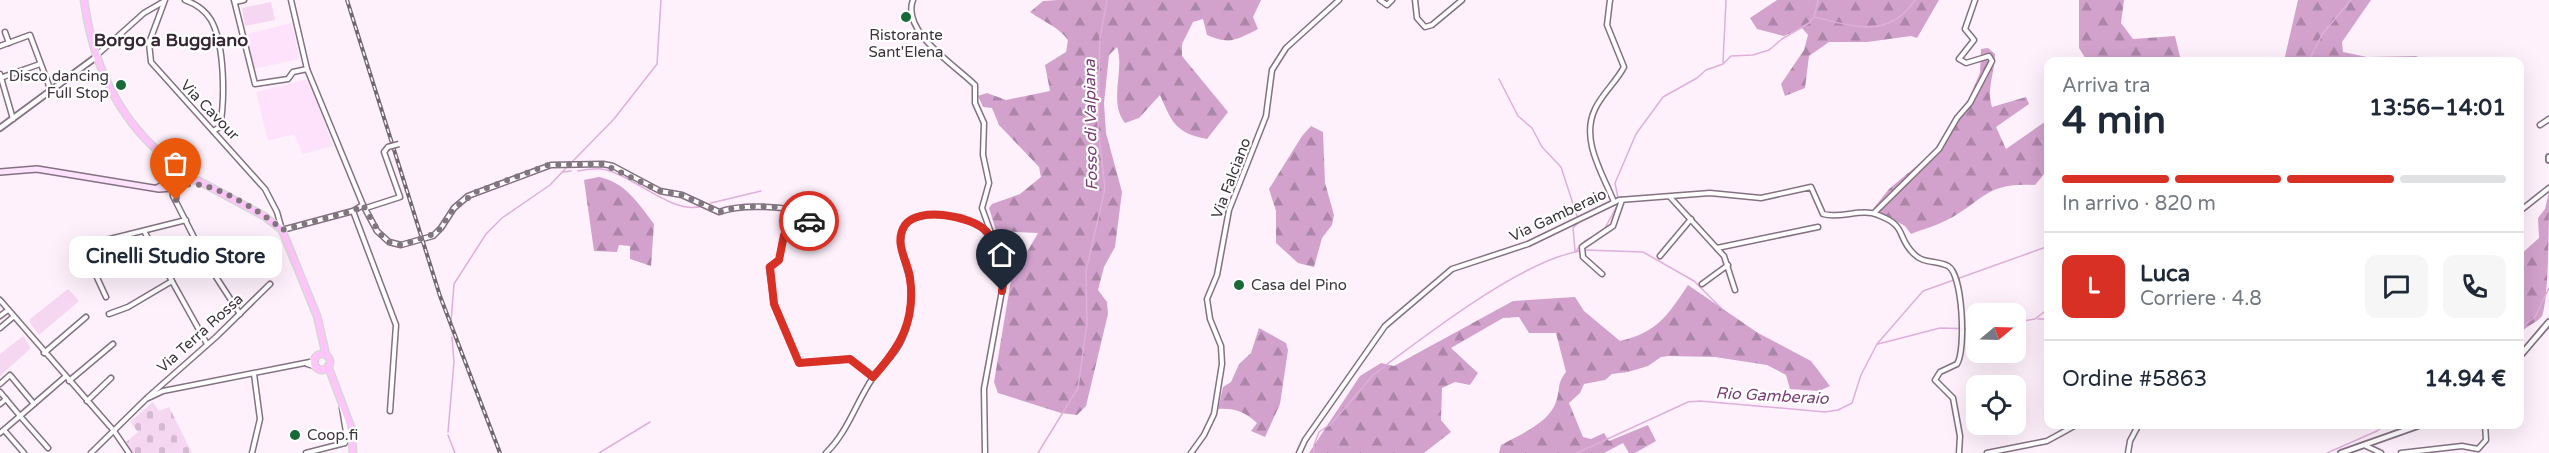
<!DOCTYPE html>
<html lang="it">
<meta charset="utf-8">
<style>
:root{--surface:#fff;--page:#f6f6f7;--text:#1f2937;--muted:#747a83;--line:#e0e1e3;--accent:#d93025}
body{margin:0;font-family:"Varela Round",sans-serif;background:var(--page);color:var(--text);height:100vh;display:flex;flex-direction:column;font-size:22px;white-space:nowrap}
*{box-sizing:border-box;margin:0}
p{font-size:20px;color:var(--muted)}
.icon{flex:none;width:33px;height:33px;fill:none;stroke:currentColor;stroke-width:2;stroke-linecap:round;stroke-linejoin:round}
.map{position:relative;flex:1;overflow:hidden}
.details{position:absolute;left:2044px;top:57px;width:480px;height:372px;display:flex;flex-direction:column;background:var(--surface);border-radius:12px;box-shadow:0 6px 24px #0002}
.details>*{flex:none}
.needle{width:39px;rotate:71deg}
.buttons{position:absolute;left:1966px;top:303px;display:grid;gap:12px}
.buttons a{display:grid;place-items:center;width:60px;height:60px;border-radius:12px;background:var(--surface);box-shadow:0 6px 24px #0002;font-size:30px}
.pin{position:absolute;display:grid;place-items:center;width:51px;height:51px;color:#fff;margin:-62px -26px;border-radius:50% 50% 50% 0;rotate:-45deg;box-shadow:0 0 6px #0007}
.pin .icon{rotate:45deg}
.courier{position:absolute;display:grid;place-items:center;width:60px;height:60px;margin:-30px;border:4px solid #d93025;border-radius:50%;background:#fff;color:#222;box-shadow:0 2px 8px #0007}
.bubble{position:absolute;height:42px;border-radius:12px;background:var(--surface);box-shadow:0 6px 24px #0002;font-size:20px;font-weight:700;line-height:42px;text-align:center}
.headline em{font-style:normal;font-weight:700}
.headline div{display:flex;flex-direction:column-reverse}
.headline{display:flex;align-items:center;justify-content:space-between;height:102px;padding:0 18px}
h1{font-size:39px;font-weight:700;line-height:45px}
.bar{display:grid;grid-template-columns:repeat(4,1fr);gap:9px 6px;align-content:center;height:72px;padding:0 18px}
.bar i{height:8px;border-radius:4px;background:var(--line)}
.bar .on{background:var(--accent)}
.bar p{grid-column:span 4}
.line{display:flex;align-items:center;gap:15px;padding:0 18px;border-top:2px solid var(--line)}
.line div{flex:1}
.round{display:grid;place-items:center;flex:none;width:63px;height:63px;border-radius:12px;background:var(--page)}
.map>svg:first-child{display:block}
.built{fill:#fee2fb}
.forest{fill:url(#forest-firs)}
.cemetery{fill:url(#cemetery-stones)}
.park{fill:#f6d7f2}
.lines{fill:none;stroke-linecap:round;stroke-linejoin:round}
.stream{stroke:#dfaeda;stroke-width:1.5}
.minor-casing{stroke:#847182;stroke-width:7}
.tertiary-casing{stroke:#847182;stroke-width:8}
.secondary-casing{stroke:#847182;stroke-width:8}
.primary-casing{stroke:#d8d6d8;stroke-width:9}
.minor{stroke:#fff;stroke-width:4}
.tertiary{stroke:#fff;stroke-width:4.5}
.secondary{stroke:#ffe2fd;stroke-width:5}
.primary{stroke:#ffc5fa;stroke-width:6}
.rail-casing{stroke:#71676f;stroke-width:4}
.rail{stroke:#fff;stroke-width:1.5;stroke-dasharray:4.5;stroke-linecap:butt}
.minor-bridge-casing{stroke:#847182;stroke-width:7;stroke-linecap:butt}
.minor-bridge{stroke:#fff;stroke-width:4}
.done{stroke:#81767f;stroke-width:6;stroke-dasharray:0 10.8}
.route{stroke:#d93025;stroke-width:8}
.poi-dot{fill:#196838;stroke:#fff;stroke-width:2}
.labels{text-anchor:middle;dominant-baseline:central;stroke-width:4.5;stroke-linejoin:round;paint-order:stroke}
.poi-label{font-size:15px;fill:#3d343c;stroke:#fff;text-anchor:start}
.street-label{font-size:15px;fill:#3d343c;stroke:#fff}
.water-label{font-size:16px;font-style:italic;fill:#793e75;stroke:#fff}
.quarter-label{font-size:18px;font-weight:bold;fill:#372735;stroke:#fff}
</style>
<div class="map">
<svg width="2549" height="453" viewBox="0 0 2549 453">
<defs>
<pattern id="forest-firs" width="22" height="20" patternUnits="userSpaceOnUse" patternTransform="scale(1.5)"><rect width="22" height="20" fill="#d2a2cd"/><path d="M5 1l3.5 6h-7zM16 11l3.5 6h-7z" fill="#ac85a8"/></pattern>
<pattern id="cemetery-stones" width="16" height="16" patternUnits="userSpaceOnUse" patternTransform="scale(1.5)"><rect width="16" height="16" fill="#f6d7f2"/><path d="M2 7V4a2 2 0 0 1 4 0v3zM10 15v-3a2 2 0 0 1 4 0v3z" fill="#d4b9d0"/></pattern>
</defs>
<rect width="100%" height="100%" fill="#fef1fc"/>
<g class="built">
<path d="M 292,23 L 299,59 L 254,69 L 246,37 L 250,33 Z"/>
<path d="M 309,79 L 333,146 L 303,154 L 294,134 L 268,141 L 256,92 Z"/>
</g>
<g class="forest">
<path d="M 1261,0 L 1253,17 L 1258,29 C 1236,40 1230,45 1207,35 L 1203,19 L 1193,22 L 1182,44 L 1182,56 L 1228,112 L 1207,139 C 1175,133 1172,122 1160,95 L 1139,118 L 1125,123 C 1108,102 1125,69 1117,47 L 1109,55 L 1104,103 L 1106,133 L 1122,192 L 1115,247 L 1104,267 L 1098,290 L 1107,302 L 1108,314 L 1086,406 L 1077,415 L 1061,413 L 998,393 L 994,382 L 1011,280 L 1038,233 L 996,231 L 989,208 L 992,204 L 1020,194 L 1041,177 L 1039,167 L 999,125 L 992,108 L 983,107 L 978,96 L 987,93 L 1006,100 L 1050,91 L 1045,65 L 1066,52 L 1068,40 C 1059,27 1042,21 1030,12 L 1043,1 L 1058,0 Z"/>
<path d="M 1777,0 L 1939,0 L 1917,38 L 1911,36 L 1867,42 L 1829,42 L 1809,56 L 1805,88 L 1785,96 L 1781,84 L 1804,50 L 1808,35 L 1802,28 L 1784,36 L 1757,29 L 1750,18 Z"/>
<path d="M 2079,0 L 2124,0 L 2121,23 L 2133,39 L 2175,36 L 2181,61 L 2087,61 L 2079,48 Z"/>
<path d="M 2298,0 L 2371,0 L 2342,42 L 2343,52 L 2367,57 L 2416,56 L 2428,61 L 2284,61 Z"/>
<path d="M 1988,48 L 1995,54 C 1995,73 1986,88 1992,107 L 2026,97 L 2029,104 L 1996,127 L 2006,149 L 2049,119 L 2049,168 L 2035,185 C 1985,182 1985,200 1947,220 C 1936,226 1923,229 1911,234 L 1905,226 L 1873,209 L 1889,189 L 1932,153 L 1968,100 L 1980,73 L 1981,49 Z"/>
<path d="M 1311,126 L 1323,132 L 1325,183 L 1334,215 L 1332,225 L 1322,238 L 1314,267 L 1298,263 L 1276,243 L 1276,211 L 1269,189 L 1302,136 Z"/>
<path d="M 599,177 C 625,182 639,204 654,224 L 651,266 L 630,259 L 630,246 L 619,245 L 617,252 L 594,251 L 584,180 Z"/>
<path d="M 2549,192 C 2549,217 2549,299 2542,316 C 2537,323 2526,326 2520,333 L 2520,255 L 2539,238 L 2538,218 L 2545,209 Z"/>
<path d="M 1688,285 L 1758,333 L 1811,361 L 1830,386 L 1819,391 L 1790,389 L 1786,375 L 1767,365 L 1715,357 L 1669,356 L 1661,357 L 1648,366 L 1628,372 L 1612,374 L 1605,380 L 1584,384 L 1580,393 L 1569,403 L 1583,437 L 1591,439 L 1604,433 L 1609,441 L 1648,425 L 1656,441 L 1635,453 L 1629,453 L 1623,443 L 1604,453 L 1499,453 L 1501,445 C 1519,435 1549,423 1556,402 C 1561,388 1556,385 1566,372 L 1556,333 L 1529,333 L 1519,317 L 1503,318 L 1451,348 L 1478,373 L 1470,385 L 1455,382 L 1442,388 L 1441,420 L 1451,432 L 1424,453 L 1309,453 L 1360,376 L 1381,363 L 1394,366 L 1513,301 L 1575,297 L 1584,311 L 1620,341 C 1658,332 1667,316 1688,285 Z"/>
<path d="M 1259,328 L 1286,343 L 1288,350 L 1280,404 L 1265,437 L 1251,431 L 1257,423 C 1245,412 1234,408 1218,409 L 1223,387 L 1231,382 L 1239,364 L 1251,353 Z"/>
</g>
<path class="cemetery" d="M 153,402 L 159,411 L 169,407 L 192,453 L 130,453 L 125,443 L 138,432 L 130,422 Z"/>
<g class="park">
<path d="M 271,2 L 275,20 L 245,26 L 242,8 Z"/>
<path d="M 68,289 L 79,301 L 39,335 L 30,323 L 30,319 Z"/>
<path d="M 23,336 L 31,348 L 0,376 L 0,354 Z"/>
</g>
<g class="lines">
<g class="stream">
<path d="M 1814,17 C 1853,26 1888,40 1915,0"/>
<path d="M 2308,62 L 2323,33 L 2351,0"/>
<path d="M 1723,63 L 1726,0"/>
<path d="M 1499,79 L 1518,116 L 1532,128 L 1542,147 L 1561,167 L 1579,222 L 1573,228 L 1575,251"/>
<path d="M 572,162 L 614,119 L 657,64 L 661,0"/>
<path d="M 578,171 C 585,170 594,168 601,169 C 632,173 672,216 702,206"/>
<path d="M 563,172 L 571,171"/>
<path d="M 1618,198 L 1615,183 L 1636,134 L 1663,97 L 1697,78 L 1706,70 L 1723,64 L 1731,56 L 1753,55 L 1769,50 L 1782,39 L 1809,23 L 1814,17 L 1818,0"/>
<path d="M 711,203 L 761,191"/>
<path d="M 1604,230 L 1618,204"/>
<path d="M 1585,250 L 1643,252 L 1694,281 L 1723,310"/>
<path d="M 1576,251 L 1585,241 L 1598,234"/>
<path d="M 2038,319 L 2049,319"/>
<path d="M 451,322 L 454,284 L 486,234 L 502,218 L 550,185 L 566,168"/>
<path d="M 2016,322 L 2035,319 L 2049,308"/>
<path d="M 2520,328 L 2535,317 L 2549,288"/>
<path d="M 1878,344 L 1940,328 L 1977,329"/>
<path d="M 1386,365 C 1433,330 1524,260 1580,251"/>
<path d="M 448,432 L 454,362 L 452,337"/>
<path d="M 448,435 L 455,453"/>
<path d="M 599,453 L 650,422"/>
<path d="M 1038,453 L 1078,388 L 1087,323 L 1086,271 L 1105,189 L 1098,125 L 1100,38 L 1107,0"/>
<path d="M 1314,453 L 1314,445 L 1319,432 L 1332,423 L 1373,375 L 1384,367"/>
<path d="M 1577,453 L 1688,402 L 1700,401 L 1825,412 L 1838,410 L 1852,403 L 1861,375 L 1877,344 L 1923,291 L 2049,246"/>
<path d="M 2327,453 L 2377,431 L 2386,424"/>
</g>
<g class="minor-casing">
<g id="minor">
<path d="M 165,0 L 149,43 L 151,62 L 265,189 L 277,212 L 282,230 L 353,211 L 363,205"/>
<path d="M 185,0 C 196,4 205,10 211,20 C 225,45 225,99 220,127 L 213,131"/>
<path d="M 234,0 L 255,84 L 288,79 L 293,72 L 307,69"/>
<path d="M 291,0 L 307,69 L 363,205 L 377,231 L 389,242 L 401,245 L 433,236 L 441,228 L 454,208 L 468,196 L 551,165 L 603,164 L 613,166 L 660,191 L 682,195 L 719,212 C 743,203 787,207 811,213 L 814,218 L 784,235 L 779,260 L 769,267 L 774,304 L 799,363 L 850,359 L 873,377"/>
<path d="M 913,0 C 901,32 955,65 975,85 L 975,103 L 984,123 L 983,155 L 989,183 L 982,208 L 995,244"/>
<path d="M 1380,0 L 1387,5 L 1392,0"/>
<path d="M 1415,0 L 1417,18 L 1425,27 L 1432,25 L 1462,0"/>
<path d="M 1610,0 L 1607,25 L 1624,67 C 1616,82 1602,94 1595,109 C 1580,140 1603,174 1614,202"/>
<path d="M 235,2 L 244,0"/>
<path d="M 5,32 L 9,43"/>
<path d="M 0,46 L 30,35 L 51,91"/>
<path d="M 97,55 L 144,13 L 163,2"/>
<path d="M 0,74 L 13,119"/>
<path d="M 0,78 L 40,64"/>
<path d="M 2540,125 L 2549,119"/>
<path d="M 172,188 L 173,196 L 207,263 L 240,314"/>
<path d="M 1670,197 L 1724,256 L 1735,290"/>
<path d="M 176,199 L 177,188"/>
<path d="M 366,208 L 400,197 L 384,152 L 388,147"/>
<path d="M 353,211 L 396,325 L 390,411"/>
<path d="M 2520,211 L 2549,188"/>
<path d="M 1874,213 L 1939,149 L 1957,118 L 1970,103 L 1992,61 L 1989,56 L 1966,63 L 1959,59 L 1974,40 L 1965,29 L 1975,0"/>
<path d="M 144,231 L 207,344"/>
<path d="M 2520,239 L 2520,250"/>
<path d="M 1717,248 L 1818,227"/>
<path d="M 1660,256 L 1691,219"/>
<path d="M 1602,274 L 1583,257 L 1582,247 L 1613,226 L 1622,200"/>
<path d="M 1702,284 L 1728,265"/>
<path d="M 106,297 L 81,243 L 110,239 L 186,220"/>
<path d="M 0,300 L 114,431 L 129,453"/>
<path d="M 109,314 L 128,307 L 172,281"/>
<path d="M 0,316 L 8,310"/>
<path d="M 0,328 L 13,317"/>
<path d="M 44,353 L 86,317"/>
<path d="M 307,364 L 317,367"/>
<path d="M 69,381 L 113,344"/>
<path d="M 0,384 L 10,375 L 34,404"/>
<path d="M 0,392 L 20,416 L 65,377"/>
<path d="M 148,397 L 216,337 L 270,284"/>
<path d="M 87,401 L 111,378"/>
<path d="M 0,404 L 6,399"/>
<path d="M 4,430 L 24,453"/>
<path d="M 0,433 L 20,416 L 48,448"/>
<path d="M 2364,445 L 2381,453"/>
<path d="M 91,453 L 146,399 L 163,391 L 315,361"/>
<path d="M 252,453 L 260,419 L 254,374"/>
<path d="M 306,453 L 345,443 L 347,438 L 342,408"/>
<path d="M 826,453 C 847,433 856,403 872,379 C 881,365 896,355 902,339 C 909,324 911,306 911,290 C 911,269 894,247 904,227 C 916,205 974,216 987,233 C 998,248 1005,266 1003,285 L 984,389 L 985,453"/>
<path d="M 1191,453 L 1204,435 L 1214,414 L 1222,364 L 1221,346 L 1210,319 L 1207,299 L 1217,275 L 1229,210 L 1266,116 L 1272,70 L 1286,48 L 1339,0"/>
<path d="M 1299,453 L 1305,440 L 1385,326 L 1452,269 L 1528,244 L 1619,200 L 1710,193 L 1761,198 L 1811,187 L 1823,214 C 1840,219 1862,208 1878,215 C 1908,226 1896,237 1914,254 C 1923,264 1937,260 1948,266 C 1963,274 1966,351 1957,364 L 1940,372 L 1935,380 L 1953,398 L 1960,436 L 1959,453"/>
<path d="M 1987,453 L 2047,441 L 2078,424"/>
<path d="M 2128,453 L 2130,441 L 2139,424"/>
<path d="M 2401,453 L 2462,446 L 2478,449 L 2486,440 L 2485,424"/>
</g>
</g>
<g class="tertiary-casing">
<g id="tertiary">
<path d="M 0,128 L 96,57"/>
<path d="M 2549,157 L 2549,160"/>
<path d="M 2520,356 L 2549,322"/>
<path d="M 2341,453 L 2423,424"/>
</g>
</g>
<g class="secondary-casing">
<g id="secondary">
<path d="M 0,172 L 37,169 L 159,189 L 173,188"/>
<path d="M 157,188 L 168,182"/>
</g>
</g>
<g class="primary-casing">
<g id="primary">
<path d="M 84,0 C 92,59 114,112 159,152 C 166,159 169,168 176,175"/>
<circle cx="175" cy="182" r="7"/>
<path d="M 181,178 L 199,181 L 264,216 L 282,230 L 317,316 L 326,355"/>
<circle cx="322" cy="362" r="8"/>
<path d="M 328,366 L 351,427 L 353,453"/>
</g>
</g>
<use href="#minor" class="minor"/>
<use href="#tertiary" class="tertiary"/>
<use href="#secondary" class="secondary"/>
<use href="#primary" class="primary"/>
<g class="rail-casing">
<path id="rail" d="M 347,0 L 440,296 L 500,453"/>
</g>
<use href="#rail" class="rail"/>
<g class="minor-bridge-casing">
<path id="minor-bridge" d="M 388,147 L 399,144"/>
</g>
<use href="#minor-bridge" class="minor-bridge"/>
</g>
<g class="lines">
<path class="done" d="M 176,200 C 177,157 267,214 282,230 L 353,211 L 363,205 L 380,234 L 389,242 L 401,245 L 437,233 L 454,208 L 476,192 L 548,165 L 603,164 L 660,191 L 682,195 L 720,212 C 742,203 790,206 813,214 L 814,218 L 809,221"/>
<path class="route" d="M 809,221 L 784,235 L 779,260 L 770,267 L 774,304 L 799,363 L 850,359 L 873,377 C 900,347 916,321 910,278 C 908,261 893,243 905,225 C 918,206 972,216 986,231 C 1000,247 1006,270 1002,291"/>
</g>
<g class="poi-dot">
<circle cx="906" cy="17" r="6"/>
<circle cx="121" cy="85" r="6"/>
<circle cx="1239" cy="285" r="6"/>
<circle cx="295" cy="435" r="6"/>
</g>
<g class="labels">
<g class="poi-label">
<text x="906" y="35" text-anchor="middle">Ristorante<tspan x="906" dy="17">Sant'Elena</tspan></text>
<text x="109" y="76" text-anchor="end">Disco dancing<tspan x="109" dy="17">Full Stop</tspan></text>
<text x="1251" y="285">Casa del Pino</text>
<text x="307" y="435">Coop.fi</text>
</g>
<g class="street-label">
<text transform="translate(210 110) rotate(46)">Via Cavour</text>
<text transform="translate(1231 178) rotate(-69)">Via Falciano</text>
<text transform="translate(1558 215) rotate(-25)">Via Gamberaio</text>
<text transform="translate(200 333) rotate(-42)">Via Terra Rossa</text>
</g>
<g class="water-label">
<text transform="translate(1091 125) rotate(-91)">Fosso di Valpiana</text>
<text transform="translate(1772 396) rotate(3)">Rio Gamberaio</text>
</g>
<g class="quarter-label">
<text x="171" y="40">Borgo a Buggiano</text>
</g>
</g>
</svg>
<div class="buttons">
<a><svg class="needle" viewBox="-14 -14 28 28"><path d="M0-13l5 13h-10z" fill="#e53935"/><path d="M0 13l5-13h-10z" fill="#747a83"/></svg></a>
<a><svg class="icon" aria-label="locate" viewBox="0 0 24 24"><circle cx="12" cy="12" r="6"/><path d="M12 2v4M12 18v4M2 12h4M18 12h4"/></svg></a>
</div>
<div class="pin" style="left:176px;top:200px;background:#ea580c"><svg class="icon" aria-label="bag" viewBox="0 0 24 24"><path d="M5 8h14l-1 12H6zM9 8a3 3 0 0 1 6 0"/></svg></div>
<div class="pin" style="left:1002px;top:291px;background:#1f2937"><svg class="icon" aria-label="home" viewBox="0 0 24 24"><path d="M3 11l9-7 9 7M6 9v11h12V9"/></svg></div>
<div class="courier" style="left:809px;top:221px"><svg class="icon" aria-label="car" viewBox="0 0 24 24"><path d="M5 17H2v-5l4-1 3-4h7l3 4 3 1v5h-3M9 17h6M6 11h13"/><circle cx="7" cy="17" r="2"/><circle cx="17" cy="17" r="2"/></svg></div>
<div class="bubble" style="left:69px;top:236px;width:213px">Cinelli Studio Store</div>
<section class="details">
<div class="headline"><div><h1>4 min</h1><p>Arriva tra</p></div><em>13:56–14:01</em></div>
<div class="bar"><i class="on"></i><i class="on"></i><i class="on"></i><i></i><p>In arrivo · 820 m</p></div>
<div class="line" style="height:108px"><b class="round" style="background:var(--accent);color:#fff">L</b><div><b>Luca</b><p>Corriere · 4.8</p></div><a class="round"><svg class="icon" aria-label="chat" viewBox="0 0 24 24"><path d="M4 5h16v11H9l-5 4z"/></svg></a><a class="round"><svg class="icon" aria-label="phone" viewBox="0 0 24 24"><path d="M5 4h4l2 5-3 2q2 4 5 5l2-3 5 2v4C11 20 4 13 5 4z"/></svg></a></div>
<div class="line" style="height:78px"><div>Ordine #5863</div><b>14.94 €</b></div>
</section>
</div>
